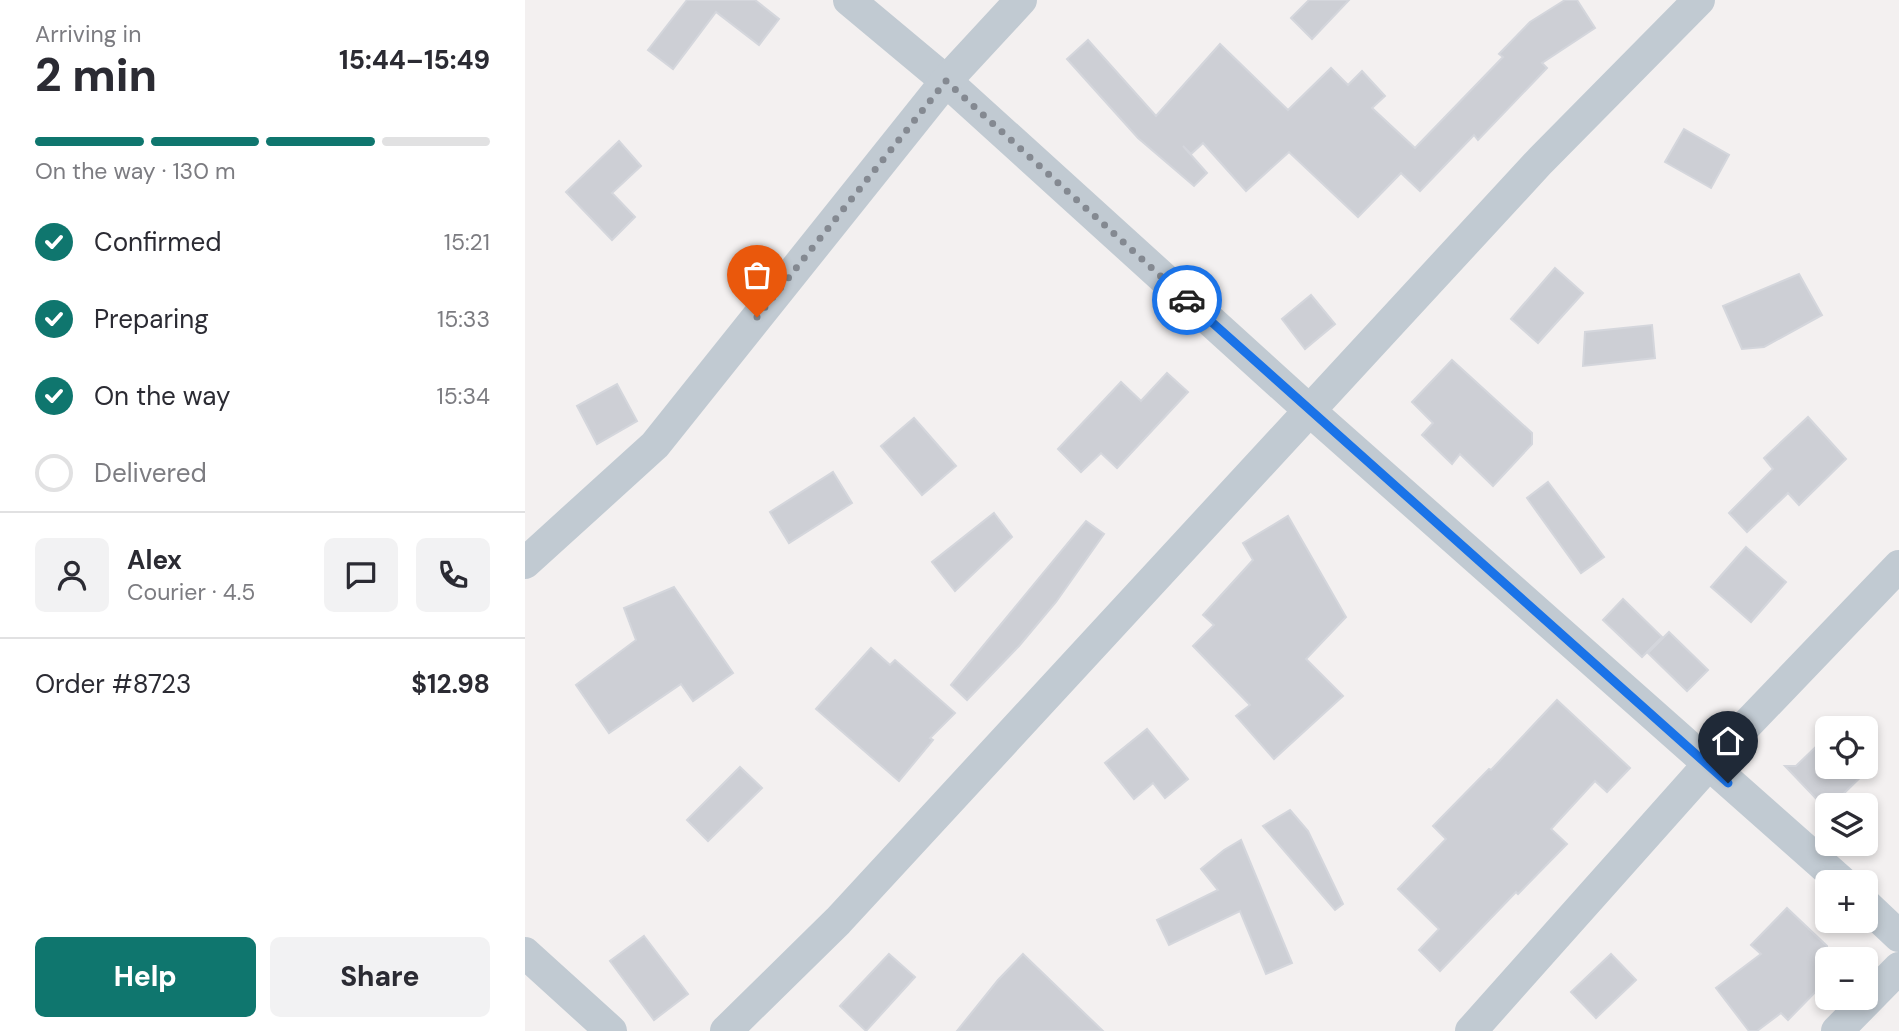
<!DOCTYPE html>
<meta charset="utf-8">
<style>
:root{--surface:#fff;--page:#f2f2f3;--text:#2b2b33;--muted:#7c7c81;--line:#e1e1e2;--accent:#0f766e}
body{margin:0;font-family:"DM Sans",sans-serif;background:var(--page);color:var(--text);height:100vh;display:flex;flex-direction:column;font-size:26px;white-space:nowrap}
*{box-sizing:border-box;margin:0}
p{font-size:23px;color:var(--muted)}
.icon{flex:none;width:38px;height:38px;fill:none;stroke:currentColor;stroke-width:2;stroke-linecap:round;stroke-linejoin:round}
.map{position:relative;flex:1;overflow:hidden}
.details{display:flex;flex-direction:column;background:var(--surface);width:525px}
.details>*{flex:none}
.tools{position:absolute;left:1290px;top:716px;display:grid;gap:14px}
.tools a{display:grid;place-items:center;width:63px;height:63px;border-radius:10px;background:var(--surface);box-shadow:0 4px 10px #0003;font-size:35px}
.pin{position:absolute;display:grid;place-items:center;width:60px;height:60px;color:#fff;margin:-72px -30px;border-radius:50% 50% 50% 0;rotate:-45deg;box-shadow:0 0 7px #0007}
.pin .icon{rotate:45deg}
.courier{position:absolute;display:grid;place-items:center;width:70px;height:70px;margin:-35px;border:5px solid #1a73e8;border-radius:50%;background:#fff;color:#222;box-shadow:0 2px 9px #0007}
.overview em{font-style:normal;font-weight:800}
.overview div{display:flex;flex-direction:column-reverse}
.overview{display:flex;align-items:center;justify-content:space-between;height:119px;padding:0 35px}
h1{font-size:46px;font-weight:800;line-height:52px}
.bar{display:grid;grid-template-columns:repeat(4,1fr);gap:10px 7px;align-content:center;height:84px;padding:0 35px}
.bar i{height:9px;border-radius:5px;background:var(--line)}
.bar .on{background:var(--accent)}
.bar p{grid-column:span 4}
.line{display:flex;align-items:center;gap:18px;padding:0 35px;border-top:2px solid var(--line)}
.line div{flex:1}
.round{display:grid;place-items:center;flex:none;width:74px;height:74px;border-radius:10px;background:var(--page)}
ol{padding:0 35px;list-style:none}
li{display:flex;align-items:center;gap:21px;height:77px}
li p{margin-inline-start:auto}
li .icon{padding:7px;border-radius:50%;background:var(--accent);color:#fff;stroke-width:4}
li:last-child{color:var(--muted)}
li i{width:38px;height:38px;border:4px solid var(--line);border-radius:50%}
.button{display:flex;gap:14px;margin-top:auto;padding:14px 35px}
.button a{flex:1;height:80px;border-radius:10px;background:var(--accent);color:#fff;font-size:28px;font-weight:800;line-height:80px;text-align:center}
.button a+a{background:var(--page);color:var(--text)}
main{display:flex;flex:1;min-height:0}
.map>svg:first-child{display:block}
.building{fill:#cdcfd5;stroke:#d4d6dc;stroke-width:2}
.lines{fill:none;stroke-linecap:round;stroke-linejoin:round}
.street{stroke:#c1cad2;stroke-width:32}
.done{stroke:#848991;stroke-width:7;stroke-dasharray:0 12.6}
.route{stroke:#1a73e8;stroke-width:9}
</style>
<main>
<section class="details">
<div class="overview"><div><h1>2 min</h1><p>Arriving in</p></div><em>15:44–15:49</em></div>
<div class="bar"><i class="on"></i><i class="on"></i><i class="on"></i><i></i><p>On the way · 130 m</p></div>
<ol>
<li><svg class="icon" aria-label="check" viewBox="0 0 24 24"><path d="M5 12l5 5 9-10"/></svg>Confirmed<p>15:21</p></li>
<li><svg class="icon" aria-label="check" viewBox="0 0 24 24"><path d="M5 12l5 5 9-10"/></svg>Preparing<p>15:33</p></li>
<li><svg class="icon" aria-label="check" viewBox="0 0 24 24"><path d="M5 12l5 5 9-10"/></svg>On the way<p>15:34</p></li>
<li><i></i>Delivered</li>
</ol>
<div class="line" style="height:126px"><a class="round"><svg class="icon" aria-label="person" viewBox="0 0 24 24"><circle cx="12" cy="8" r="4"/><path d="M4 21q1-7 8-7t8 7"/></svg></a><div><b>Alex</b><p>Courier · 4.5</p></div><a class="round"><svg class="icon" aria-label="chat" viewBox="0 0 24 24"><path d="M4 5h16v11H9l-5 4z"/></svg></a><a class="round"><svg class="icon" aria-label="phone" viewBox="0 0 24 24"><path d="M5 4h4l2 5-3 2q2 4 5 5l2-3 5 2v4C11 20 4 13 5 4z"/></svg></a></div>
<div class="line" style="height:91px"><div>Order #8723</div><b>$12.98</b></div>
<div class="button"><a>Help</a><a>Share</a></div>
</section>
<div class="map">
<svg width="1374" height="1031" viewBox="0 0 1374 1031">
<rect width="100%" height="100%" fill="#f3f0f0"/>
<g class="building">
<path d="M 162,0 L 230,0 L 254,19 L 234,45 L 191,12 L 148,69 L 123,50 Z"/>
<path d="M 784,0 L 824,0 L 787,39 L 766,18 Z"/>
<path d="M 1040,0 L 1052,0 L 1070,28 L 1017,63 L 1022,68 L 953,140 L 949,135 L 895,191 L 876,173 L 833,217 L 764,152 L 721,191 L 678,143 L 666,154 L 658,146 L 682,173 L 669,186 L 613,138 L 542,59 L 563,40 L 631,116 L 695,44 L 763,110 L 806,68 L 823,85 L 837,71 L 860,96 L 847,108 L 890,148 L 978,57 L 974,54 L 1005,22 Z"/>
<path d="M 1159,129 L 1204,155 L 1186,188 L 1140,162 Z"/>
<path d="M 94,141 L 116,166 L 87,193 L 110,217 L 87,240 L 41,192 Z"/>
<path d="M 1030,268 L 1058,293 L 1013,343 L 986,319 Z"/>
<path d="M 1274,274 L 1297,315 L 1239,347 L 1217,349 L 1198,306 Z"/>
<path d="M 786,295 L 810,324 L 780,349 L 757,319 Z"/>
<path d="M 1127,325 L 1130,358 L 1058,366 L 1060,332 Z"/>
<path d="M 927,360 L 1007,433 L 1007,444 L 968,486 L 935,454 L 927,464 L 897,435 L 908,423 L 887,402 Z"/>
<path d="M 642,373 L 663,392 L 592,468 L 576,453 L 556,472 L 533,449 L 596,382 L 616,401 Z"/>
<path d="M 92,384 L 112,421 L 72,444 L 52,406 Z"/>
<path d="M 1283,417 L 1321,459 L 1274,505 L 1263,493 L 1222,532 L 1204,513 L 1248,469 L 1239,458 Z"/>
<path d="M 389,418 L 431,466 L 397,495 L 356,446 Z"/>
<path d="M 308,472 L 327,503 L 264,543 L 245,512 Z"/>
<path d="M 1023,482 L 1079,557 L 1056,573 L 1002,498 Z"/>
<path d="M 469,513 L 487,537 L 430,591 L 407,562 Z"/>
<path d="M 763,516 L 821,617 L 781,659 L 818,696 L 749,759 L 711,716 L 725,705 L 668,646 L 689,625 L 678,615 L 728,560 L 718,543 Z"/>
<path d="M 561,521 L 579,534 L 531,602 L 494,646 L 442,700 L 426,685 Z"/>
<path d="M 1221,547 L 1261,582 L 1226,622 L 1186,587 Z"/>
<path d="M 149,587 L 208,673 L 168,701 L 156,684 L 84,733 L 51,685 L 111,640 L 99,608 Z"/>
<path d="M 1098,599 L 1137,637 L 1117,657 L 1078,620 Z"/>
<path d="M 1144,632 L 1183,670 L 1162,691 L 1123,653 Z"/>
<path d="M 346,648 L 365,665 L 370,660 L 430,713 L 405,738 L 408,740 L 374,781 L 291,709 Z"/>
<path d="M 1032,700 L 1105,768 L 1082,792 L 1070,781 L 1026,829 L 1042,844 L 993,894 L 991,892 L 915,971 L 894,950 L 914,929 L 873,889 L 921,839 L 908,826 L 964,769 L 966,770 Z"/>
<path d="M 622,729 L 663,779 L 640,798 L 628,783 L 609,799 L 580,763 Z"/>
<path d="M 1302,736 L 1302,766 L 1347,766 L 1307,805 L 1302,805 L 1302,810 L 1260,766 L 1271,766 Z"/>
<path d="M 215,767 L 237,788 L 183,841 L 162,820 Z"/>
<path d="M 765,810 L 783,831 L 818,904 L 810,910 L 738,826 Z"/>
<path d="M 716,840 L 767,963 L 741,974 L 715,911 L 644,945 L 632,920 L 693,890 L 676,869 L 699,850 Z"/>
<path d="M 1262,908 L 1302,946 L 1302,980 L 1263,1020 L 1256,1013 L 1232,1031 L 1224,1031 L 1191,988 L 1236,954 L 1226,945 Z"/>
<path d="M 119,936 L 163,994 L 129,1020 L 85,961 Z"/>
<path d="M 364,954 L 390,977 L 341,1031 L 315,1006 Z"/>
<path d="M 498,954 L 578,1031 L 432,1031 L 473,980 Z"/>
<path d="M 1086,954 L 1111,980 L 1071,1018 L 1046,992 Z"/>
</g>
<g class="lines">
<g class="street">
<path d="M 324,0 L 421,81 L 785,411 L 1317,882"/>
<path d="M 0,563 L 130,445 L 421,81 L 496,0"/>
<path d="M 1340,904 L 1374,936"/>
<path d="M 0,953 L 86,1031"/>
<path d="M 201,1031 L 313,921 L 1015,161 L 1174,0"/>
<path d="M 946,1031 L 1183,765 L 1374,566"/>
<path d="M 1312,1031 L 1374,968"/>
</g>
</g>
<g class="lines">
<path class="done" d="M 232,317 L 421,81 L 662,300"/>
<path class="route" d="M 662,300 L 1203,783"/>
</g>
</svg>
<div class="tools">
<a><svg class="icon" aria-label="locate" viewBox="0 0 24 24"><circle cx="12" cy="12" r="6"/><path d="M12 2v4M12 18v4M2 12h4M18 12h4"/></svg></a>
<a><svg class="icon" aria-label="layers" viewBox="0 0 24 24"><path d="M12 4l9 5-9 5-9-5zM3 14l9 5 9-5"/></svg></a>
<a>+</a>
<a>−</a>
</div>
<div class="pin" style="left:232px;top:317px;background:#ea580c"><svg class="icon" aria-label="bag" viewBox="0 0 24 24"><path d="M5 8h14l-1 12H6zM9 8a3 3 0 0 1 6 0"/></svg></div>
<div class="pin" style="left:1203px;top:783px;background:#1f2937"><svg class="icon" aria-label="home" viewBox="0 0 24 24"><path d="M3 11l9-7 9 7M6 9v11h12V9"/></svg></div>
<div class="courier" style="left:662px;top:300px"><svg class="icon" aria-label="car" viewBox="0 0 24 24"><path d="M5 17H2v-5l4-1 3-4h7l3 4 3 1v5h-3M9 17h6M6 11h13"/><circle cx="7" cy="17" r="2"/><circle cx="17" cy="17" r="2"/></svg></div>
</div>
</main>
